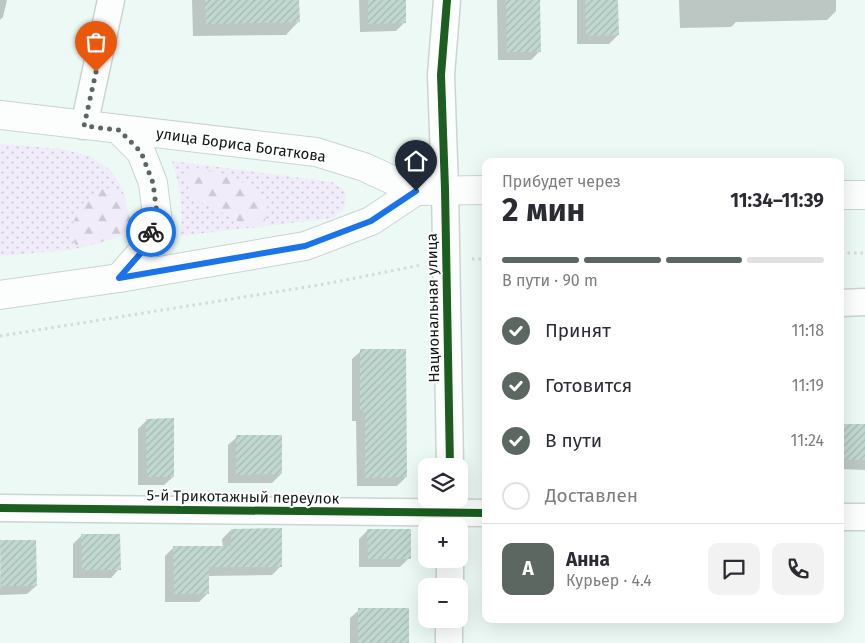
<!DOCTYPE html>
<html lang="ru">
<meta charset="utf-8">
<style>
:root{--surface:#fff;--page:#f2f2f3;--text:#2b2b33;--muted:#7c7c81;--line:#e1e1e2;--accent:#5c6762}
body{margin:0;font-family:"Fira Sans",sans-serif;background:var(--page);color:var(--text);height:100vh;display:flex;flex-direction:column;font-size:19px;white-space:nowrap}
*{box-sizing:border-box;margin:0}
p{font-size:16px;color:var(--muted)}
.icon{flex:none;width:28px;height:28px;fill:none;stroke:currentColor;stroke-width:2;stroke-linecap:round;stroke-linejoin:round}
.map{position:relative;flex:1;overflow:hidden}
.panel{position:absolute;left:482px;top:158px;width:362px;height:465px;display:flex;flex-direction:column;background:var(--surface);border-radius:10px;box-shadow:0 5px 20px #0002}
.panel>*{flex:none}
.buttons{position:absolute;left:418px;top:458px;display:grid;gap:10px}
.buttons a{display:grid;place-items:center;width:50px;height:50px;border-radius:10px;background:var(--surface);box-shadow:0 5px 20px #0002;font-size:25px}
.pin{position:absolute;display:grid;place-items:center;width:42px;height:42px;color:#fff;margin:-51px -21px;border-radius:50% 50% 50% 0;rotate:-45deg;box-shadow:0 0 5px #0007}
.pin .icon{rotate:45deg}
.courier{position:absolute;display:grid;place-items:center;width:50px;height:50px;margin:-25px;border:4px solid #1a73e8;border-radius:50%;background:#fff;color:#222;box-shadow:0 1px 6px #0007}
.headline em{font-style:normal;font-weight:700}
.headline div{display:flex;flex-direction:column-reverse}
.headline{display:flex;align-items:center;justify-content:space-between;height:85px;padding:0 20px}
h1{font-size:32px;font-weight:700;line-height:38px}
.bar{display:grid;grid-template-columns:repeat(4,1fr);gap:8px 5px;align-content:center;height:60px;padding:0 20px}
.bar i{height:6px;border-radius:4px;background:var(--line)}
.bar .current{background:var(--accent)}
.bar p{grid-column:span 4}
.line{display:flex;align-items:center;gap:12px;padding:0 20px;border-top:1px solid var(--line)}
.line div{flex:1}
.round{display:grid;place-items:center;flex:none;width:52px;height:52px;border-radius:10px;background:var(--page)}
ol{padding:0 20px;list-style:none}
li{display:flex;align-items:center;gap:15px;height:55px}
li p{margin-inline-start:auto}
li .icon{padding:5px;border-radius:50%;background:var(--accent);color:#fff;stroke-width:4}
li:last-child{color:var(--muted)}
li i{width:28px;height:28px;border:2px solid var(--line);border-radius:50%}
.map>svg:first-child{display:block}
.grass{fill:url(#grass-dots)}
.forest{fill:url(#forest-firs)}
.shadow{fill:#0003}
.building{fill:url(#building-hatch)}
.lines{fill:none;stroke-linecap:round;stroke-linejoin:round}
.minor-casing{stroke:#cad5d1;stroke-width:29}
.major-casing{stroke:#cad5d1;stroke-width:30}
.path{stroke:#d7dad9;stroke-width:3;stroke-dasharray:2.5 4;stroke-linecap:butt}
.minor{stroke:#fcfefd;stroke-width:26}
.major{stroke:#fcfefd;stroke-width:28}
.cycleway-casing{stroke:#fff;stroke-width:11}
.cycleway{stroke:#1b5e20;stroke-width:8}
.done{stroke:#5c6762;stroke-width:5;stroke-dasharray:0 9}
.route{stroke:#1a73e8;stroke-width:6}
.labels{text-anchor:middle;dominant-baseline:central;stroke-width:4;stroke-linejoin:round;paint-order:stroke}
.street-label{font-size:15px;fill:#0e1814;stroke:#fff}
</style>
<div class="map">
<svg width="865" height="643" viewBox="0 0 865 643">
<defs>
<pattern id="grass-dots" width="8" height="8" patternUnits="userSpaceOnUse" patternTransform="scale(1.25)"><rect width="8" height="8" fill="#f1ecf9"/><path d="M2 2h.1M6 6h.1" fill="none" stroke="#cdcad5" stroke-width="1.8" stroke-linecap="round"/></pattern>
<pattern id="forest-firs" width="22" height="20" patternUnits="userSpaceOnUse" patternTransform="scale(1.25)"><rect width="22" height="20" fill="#f1ecf9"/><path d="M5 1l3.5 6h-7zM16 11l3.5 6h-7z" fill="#cdcad5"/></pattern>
<pattern id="building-hatch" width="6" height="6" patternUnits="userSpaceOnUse" patternTransform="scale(1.25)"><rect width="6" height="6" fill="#c1d8d0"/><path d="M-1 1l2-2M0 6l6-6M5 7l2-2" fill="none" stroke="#a5b9b2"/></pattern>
</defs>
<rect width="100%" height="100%" fill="#ecf9f4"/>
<g class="grass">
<path d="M 0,144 L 62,149 L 90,156 L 109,169 L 119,183 L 126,199 L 124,216 L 113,234 L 101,243 L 70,250 L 0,256 Z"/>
<path d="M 172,161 L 332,182 C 346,190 348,193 344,209 L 333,218 L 180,236 C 184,212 180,185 172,161 Z"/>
</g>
<g class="forest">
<path d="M 194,167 L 221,173 L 254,187 L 268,209 L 263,227 L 250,228 L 229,216 L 190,197 L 186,176 Z"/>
<path d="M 115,188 L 125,200 L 132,225 L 119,237 L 97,243 L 76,245 L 68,232 L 80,209 L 100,189 Z"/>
</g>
<g class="shadow">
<path d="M 0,0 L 7,0 L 3,17 L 0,20 Z"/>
<path d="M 192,0 L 298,0 L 298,22 L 286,35 L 193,36 Z"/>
<path d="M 359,0 L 405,0 L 405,22 L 396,31 L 360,32 Z"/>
<path d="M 497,0 L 539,0 L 540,51 L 531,60 L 498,60 Z"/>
<path d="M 577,0 L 617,0 L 618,35 L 609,44 L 577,44 Z"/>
<path d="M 679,0 L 836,0 L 836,11 L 827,20 L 736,22 L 731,27 L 680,28 Z"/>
<path d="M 361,351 L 406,477 L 397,486 L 357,486 L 356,421 L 352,421 L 352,359 Z"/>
<path d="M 147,420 L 173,477 L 164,485 L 138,485 L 138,429 Z"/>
<path d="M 841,426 L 865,426 L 865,470 L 841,469 Z"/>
<path d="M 237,437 L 281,474 L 272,483 L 228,483 L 228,445 Z"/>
<path d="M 231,530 L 281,566 L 272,575 L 208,576 L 208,593 L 199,602 L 165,602 L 165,556 L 174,547 L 223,547 L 222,539 Z"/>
<path d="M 368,530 L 409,558 L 400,567 L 359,567 L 359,539 Z"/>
<path d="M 82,535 L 119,569 L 111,578 L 73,578 L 73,544 Z"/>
<path d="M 1,541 L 36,586 L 27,594 L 0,595 Z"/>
<path d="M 359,610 L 408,643 L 350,643 L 350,618 Z"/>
</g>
<g class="building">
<path d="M 205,0 L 299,0 L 300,22 L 206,24 Z"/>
<path d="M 368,0 L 406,0 L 406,23 L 368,24 Z"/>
<path d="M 506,0 L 540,0 L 541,52 L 507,52 Z"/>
<path d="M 585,0 L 618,0 L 619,35 L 586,36 Z"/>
<path d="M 360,349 L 406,349 L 407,477 L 365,478 L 365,412 L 360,412 Z"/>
<path d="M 174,418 L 174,477 L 147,477 L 146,419 Z"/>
<rect x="841" y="424" width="24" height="36"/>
<path d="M 236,435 L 282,435 L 282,474 L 236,475 Z"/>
<path d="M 282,528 L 282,567 L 209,567 L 209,594 L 174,594 L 173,546 L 231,546 L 231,529 Z"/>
<path d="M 367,529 L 411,529 L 411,559 L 368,559 Z"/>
<path d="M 81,534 L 120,534 L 121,570 L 82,570 Z"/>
<path d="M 0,540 L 36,540 L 37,586 L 1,586 Z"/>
<rect x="358" y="608" width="51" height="35"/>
</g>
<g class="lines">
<g class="minor-casing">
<g id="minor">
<path d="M 447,0 L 441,75 L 445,189 L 450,466"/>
<path d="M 84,126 L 111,0"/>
<path d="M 841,303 L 865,302"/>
<path d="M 0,508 L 486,513"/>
<path d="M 841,517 L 865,517"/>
<path d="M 450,586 L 450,559"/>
<path d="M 449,643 L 449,619"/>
</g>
</g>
<g class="major-casing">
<g id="major">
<path d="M 0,115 L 316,152 L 364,167 L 416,191 L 486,190"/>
<path d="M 119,130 L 141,152 L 153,183 L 157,215 L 147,246 L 119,278"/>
<path d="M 841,195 L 865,195"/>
<path d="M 0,295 L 119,278 L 305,246 L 371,221 L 416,191"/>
</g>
</g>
<g class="path">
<path d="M 841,253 L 865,253"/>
<path d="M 472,259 L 486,259"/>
<path d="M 0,336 L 325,284 L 421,265"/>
</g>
<use href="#minor" class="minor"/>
<use href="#major" class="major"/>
<g class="cycleway-casing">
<g id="cycleway">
<path d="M 447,0 L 441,75 L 445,189 L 450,466"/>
<path d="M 0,508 L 486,513"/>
</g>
</g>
<use href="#cycleway" class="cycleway"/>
</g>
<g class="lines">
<path class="done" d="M 96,72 L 84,126 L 119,130 L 141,152 L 153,183 L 157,214 L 151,232"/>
<path class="route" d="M 151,232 L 147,246 L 119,278 L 305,246 L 371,221 L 416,191"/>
</g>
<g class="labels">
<g class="street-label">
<text transform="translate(241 145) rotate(8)">улица Бориса Богаткова</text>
<text transform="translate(433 308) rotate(-91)">Национальная улица</text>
<text transform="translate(243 497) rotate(1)">5-й Трикотажный переулок</text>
</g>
</g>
</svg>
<div class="buttons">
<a><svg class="icon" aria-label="layers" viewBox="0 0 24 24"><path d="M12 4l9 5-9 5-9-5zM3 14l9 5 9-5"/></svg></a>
<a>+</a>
<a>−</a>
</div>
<div class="pin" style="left:96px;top:72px;background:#ea580c"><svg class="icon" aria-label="bag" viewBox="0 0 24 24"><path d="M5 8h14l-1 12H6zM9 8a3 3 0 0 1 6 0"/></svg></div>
<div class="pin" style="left:416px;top:191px;background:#1f2937"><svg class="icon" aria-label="home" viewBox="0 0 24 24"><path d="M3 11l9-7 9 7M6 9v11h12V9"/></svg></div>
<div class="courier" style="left:151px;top:232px"><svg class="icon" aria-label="bike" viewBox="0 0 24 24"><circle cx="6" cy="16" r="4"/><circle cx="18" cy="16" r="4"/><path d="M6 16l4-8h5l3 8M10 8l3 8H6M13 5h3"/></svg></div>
<section class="panel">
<div class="headline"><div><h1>2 мин</h1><p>Прибудет через</p></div><em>11:34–11:39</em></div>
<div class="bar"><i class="current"></i><i class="current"></i><i class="current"></i><i></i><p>В пути · 90 m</p></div>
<ol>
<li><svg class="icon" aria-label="check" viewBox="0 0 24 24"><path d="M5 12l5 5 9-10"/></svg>Принят<p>11:18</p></li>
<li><svg class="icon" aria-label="check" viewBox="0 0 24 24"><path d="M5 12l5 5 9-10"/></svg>Готовится<p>11:19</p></li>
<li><svg class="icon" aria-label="check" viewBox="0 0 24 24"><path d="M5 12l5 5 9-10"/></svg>В пути<p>11:24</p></li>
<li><i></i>Доставлен</li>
</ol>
<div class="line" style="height:90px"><b class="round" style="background:var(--accent);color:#fff">А</b><div><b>Анна</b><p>Курьер · 4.4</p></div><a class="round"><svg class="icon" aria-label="chat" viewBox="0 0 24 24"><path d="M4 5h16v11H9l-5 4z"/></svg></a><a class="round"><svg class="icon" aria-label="phone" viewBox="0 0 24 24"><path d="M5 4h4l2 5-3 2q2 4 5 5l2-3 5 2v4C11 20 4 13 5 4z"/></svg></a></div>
</section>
</div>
